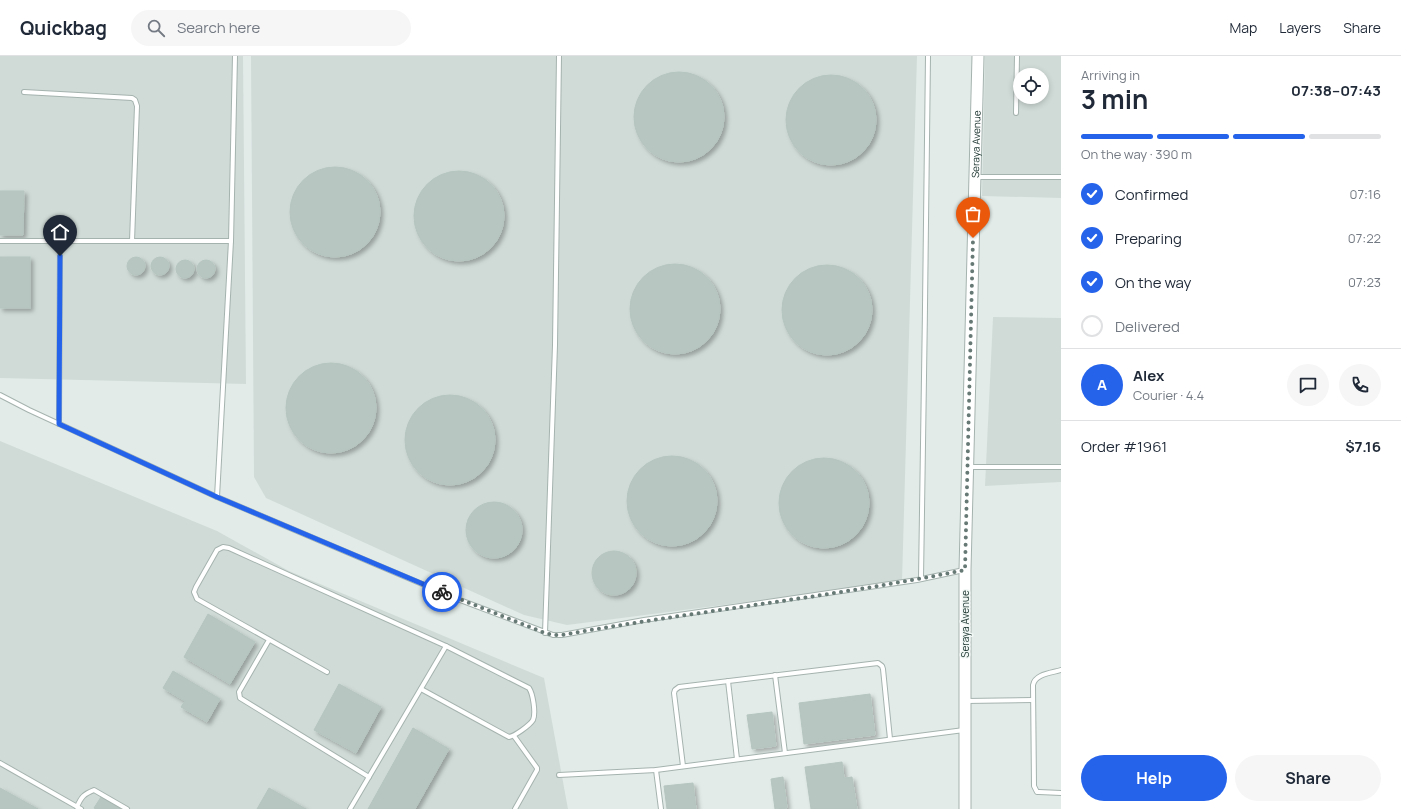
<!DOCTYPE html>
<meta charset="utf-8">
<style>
:root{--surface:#fff;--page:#f6f6f7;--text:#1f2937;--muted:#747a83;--line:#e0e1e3;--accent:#2563eb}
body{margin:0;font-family:Manrope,sans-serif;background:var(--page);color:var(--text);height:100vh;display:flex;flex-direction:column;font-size:15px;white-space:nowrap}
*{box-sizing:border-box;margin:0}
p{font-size:13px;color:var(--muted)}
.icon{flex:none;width:22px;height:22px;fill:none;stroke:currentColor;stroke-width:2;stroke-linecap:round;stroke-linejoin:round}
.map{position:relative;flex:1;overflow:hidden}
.drawer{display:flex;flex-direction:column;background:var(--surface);width:340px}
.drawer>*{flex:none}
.fabs{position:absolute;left:1013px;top:12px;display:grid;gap:8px}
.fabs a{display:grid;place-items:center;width:36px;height:36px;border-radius:50%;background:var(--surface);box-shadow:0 2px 6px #0003;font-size:20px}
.pin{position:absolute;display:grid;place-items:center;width:34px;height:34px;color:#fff;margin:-41px -17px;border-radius:50% 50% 50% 0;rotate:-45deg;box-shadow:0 0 4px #0007}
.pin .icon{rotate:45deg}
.courier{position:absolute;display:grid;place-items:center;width:40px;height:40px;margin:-20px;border:3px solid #2563eb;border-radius:50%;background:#fff;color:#222;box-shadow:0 1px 5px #0007}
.headline em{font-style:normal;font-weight:700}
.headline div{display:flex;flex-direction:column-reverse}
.headline{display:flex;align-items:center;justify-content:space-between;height:68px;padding:0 20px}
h1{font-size:26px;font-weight:700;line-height:30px}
.bar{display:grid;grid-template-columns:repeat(4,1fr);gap:6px 4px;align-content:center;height:48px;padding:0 20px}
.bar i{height:5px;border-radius:3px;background:var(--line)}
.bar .active{background:var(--accent)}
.bar p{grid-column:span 4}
.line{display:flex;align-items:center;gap:10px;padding:0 20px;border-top:1px solid var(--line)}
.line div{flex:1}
.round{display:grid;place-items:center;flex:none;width:42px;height:42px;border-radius:21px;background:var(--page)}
ol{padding:0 20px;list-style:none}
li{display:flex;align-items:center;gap:12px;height:44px}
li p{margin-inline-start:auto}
li .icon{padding:4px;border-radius:50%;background:var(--accent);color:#fff;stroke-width:4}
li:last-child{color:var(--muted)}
li i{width:22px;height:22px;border:2px solid var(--line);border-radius:50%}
.primary-button{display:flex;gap:8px;margin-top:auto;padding:8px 20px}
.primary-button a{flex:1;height:46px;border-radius:24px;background:var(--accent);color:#fff;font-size:16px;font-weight:700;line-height:46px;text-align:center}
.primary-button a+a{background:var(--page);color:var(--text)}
header{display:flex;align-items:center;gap:24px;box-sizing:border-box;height:56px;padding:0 20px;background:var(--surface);border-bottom:1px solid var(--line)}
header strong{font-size:19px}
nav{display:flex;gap:22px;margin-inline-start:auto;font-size:14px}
.search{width:280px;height:36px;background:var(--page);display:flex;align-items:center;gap:10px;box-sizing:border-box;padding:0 14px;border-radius:22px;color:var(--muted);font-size:15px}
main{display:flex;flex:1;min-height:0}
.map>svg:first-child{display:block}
.built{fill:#d0dbd7;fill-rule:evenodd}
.building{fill:#b8c6c1;stroke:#b5c5bf;filter:url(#shadow)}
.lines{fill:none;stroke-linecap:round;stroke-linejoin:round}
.service-casing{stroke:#a5b3af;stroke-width:6}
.tertiary-casing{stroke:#a5b3af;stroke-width:13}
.service{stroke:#fff;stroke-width:4}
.tertiary{stroke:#fff;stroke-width:11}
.done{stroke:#667974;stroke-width:4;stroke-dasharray:0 7.2}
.route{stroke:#2563eb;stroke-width:5}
.labels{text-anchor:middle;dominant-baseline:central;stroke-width:3;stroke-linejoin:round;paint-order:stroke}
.street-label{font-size:10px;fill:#233b36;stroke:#f2f8f5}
</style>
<header>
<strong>Quickbag</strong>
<div class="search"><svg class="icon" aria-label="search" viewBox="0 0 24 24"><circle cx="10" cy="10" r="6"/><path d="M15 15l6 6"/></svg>Search here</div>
<nav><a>Map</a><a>Layers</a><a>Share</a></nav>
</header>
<main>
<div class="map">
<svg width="1061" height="753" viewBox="0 0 1061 753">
<defs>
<filter id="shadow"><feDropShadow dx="3" dy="3" stdDeviation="2" flood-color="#0004"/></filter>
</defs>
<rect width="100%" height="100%" fill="#e2ebe8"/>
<g class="built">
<path d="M 0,0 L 243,0 L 246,328 L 0,322 Z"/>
<path d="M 251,0 L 917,0 L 902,526 L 567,569 L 524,559 L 266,442 L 254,421 Z"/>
<path d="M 985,0 L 1061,0 L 1061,142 L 982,140 ZM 1020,19 L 1042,19 L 1042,41 L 1020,41 Z"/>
<path d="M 993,261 L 1061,262 L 1061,426 L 985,430 Z"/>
<path d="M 0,385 L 217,475 L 289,515 L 544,622 L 568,753 L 0,753 Z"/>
</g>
<g class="building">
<circle cx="679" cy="61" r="45"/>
<circle cx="831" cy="64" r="45"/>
<circle cx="335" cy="156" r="45"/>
<circle cx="459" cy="160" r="45"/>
<path d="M 0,135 L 24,135 L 23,179 L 0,179 Z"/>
<rect x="0" y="201" width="30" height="51"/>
<circle cx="160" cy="210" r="9"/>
<circle cx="136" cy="210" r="9"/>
<circle cx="185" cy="213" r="9"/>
<circle cx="206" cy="213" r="9"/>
<circle cx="675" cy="253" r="45"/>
<circle cx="827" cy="254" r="45"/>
<circle cx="331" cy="352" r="45"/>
<circle cx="450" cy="384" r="45"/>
<circle cx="672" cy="445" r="45"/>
<circle cx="824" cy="447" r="45"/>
<circle cx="494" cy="474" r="28"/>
<circle cx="614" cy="517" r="22"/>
<path d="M 208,558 L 255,586 L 230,628 L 184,601 Z"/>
<path d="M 173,615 L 220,643 L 207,666 L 181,651 L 185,645 L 163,632 Z"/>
<path d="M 339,628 L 381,651 L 356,697 L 314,674 Z"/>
<path d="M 870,638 L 875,679 L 804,688 L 799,647 Z"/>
<path d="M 772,656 L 776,690 L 752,693 L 747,659 Z"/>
<path d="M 413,672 L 449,693 L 415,753 L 368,753 Z"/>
<path d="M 842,706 L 844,722 L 852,721 L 857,753 L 811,753 L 805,711 Z"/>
<path d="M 783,721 L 787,752 L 775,753 L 771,723 Z"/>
<path d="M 693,727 L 696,753 L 667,753 L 664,730 Z"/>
<path d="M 0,732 L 38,753 L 0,753 Z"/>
<path d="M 269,732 L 306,753 L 257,753 Z"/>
<path d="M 101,741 L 121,753 L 96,753 L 94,752 Z"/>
</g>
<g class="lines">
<g class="service-casing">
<g id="service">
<path d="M 24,36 L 132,42 L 135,44 L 137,50 L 132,185"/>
<path d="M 1016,57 L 1017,0"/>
<path d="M 975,121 L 1061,121"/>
<path d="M 0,185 L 231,185"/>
<path d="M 0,339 L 29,354 L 217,441 L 460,544 L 553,579 L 562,579 L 644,564 L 917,524 L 964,514"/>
<path d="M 59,368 L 60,185"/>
<path d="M 968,411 L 1061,411"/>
<path d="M 217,441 L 231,185 L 235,0"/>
<path d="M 921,523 C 923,349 927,174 928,0"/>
<path d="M 545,577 L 555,289 L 559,0"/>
<path d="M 269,584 L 239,636 L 240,642 L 369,721"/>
<path d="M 1061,614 C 1051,617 1035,618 1033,629 L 1034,730 L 1037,736 L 1039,736 L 1061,737"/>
<path d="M 327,616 L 197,543 L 194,536 L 196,531 L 217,494 L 223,491 L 229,492 L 446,590 L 529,632 C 533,638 536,657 533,664 C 530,669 515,680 509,681 L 421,633"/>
<path d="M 775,619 L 785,697"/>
<path d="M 728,625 L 737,703"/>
<path d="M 966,645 L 1033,644"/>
<path d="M 514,680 L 537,712 L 537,714 L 515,753"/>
<path d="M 0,707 L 81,753"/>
<path d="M 683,710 L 674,637 L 675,634 L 679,631 L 878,607 L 882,610 L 883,613 L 890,683"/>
<path d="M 656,714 L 661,753"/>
<path d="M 559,719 L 656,714 L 964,674"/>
<path d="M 77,751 C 81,741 84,738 94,734 L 127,753"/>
<path d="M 350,753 L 446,590"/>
</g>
</g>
<g class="tertiary-casing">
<g id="tertiary">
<path id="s1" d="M 965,753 L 965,514 L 978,0"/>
</g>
</g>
<use href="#service" class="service"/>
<use href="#tertiary" class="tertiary"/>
</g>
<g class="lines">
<path class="done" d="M 442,536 L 545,577 L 553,579 L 562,579 C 696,555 832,541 965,514 L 973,182"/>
<path class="route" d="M 60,200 L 59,368 L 217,441 L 442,536"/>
</g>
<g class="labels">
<g class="street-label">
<text stroke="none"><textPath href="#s1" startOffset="665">Seraya Avenue</textPath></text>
<text transform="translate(965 568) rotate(-90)">Seraya Avenue</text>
</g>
</g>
</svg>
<div class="fabs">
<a><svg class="icon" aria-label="locate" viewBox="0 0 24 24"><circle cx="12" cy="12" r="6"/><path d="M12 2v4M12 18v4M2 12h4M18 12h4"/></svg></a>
</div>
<div class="pin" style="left:973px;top:182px;background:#ea580c"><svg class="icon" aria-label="bag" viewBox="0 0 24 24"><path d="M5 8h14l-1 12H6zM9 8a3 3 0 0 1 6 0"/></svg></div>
<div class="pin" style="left:60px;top:200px;background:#1f2937"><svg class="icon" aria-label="home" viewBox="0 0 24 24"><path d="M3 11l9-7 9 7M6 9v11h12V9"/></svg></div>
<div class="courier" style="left:442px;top:536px"><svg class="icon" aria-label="bike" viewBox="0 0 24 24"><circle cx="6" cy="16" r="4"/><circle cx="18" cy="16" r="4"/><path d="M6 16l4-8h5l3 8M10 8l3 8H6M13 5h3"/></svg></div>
</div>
<section class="drawer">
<div class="headline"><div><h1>3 min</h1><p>Arriving in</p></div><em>07:38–07:43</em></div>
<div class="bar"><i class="active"></i><i class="active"></i><i class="active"></i><i></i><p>On the way · 390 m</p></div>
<ol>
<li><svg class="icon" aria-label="check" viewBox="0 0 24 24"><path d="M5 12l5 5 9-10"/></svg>Confirmed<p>07:16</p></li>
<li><svg class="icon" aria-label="check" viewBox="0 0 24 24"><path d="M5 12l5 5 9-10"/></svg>Preparing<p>07:22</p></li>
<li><svg class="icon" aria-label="check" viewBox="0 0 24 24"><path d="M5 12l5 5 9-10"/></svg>On the way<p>07:23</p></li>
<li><i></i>Delivered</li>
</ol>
<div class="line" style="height:72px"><b class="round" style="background:var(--accent);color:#fff">A</b><div><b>Alex</b><p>Courier · 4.4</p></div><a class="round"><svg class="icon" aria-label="chat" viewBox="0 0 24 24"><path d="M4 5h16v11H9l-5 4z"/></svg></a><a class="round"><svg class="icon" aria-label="phone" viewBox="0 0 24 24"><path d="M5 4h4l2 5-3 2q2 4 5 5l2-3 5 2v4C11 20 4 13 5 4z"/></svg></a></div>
<div class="line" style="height:52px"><div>Order #1961</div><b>$7.16</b></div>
<div class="primary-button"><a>Help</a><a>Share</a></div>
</section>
</main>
